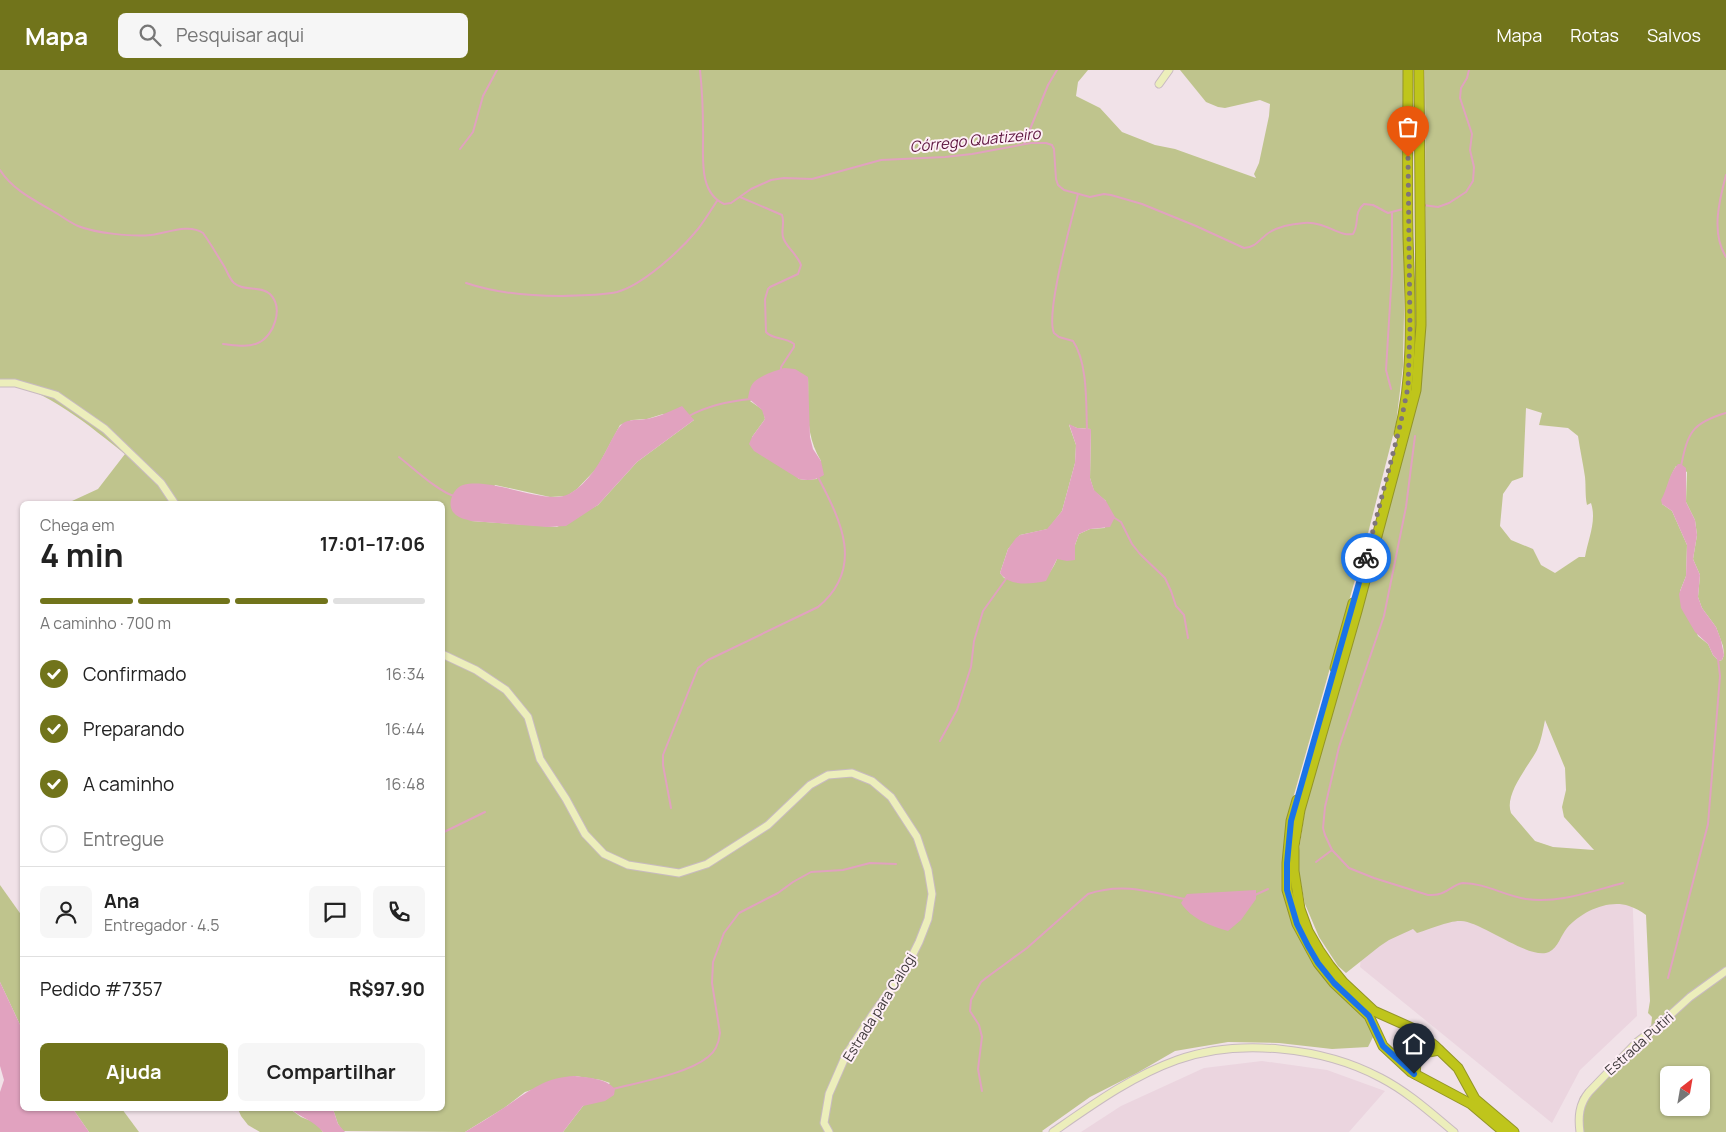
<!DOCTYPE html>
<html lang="pt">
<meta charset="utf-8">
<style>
:root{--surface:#fff;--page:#f6f6f6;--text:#222;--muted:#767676;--line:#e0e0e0;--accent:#71741b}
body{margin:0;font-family:Manrope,sans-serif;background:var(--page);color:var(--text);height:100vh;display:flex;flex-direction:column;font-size:19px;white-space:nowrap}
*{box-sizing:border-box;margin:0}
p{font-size:16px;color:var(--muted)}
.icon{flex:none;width:28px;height:28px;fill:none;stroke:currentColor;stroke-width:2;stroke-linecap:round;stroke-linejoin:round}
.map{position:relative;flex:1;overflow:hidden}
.panel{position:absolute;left:20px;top:431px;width:425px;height:610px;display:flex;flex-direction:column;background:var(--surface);border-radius:8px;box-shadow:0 1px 4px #0004}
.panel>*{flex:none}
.needle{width:32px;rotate:31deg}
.buttons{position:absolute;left:1660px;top:996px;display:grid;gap:10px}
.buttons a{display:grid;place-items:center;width:50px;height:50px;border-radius:8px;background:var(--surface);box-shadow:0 1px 4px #0004;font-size:25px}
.pin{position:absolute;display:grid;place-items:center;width:42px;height:42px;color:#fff;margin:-51px -21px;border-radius:50% 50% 50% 0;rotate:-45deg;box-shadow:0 0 5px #0007}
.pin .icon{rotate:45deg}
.courier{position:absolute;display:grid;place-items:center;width:50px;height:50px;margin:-25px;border:4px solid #1a73e8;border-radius:50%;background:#fff;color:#222;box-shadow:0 1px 6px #0007}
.headline em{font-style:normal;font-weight:700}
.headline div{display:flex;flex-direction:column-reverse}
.headline{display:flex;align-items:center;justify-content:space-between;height:85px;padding:0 20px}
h1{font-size:32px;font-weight:700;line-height:38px}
.bar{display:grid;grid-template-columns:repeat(4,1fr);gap:8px 5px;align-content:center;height:60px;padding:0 20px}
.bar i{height:6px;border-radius:4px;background:var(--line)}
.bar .selected{background:var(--accent)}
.bar p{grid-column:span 4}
.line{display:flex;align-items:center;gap:12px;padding:0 20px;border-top:1px solid var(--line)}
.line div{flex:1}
.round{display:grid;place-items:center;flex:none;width:52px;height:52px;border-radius:8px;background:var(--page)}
ol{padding:0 20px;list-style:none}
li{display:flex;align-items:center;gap:15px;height:55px}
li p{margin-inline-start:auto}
li .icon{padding:5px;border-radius:50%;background:var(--accent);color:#fff;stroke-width:4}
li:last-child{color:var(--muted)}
li i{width:28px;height:28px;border:2px solid var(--line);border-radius:50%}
.cta{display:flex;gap:10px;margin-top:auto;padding:10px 20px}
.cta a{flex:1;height:58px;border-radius:8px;background:var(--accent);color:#fff;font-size:20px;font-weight:700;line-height:58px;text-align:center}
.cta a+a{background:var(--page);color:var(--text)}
header{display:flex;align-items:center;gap:30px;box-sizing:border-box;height:70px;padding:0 25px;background:var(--accent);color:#fff}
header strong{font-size:24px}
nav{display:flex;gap:28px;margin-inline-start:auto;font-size:18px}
.search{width:350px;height:45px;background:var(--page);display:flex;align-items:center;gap:12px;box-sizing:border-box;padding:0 18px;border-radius:8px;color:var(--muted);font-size:19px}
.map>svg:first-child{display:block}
.built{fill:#ebd5df}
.green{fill:#bfc48d;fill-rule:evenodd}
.water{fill:#e1a2bf}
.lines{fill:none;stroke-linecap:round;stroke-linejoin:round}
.stream{stroke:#e1a2bf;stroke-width:2}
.secondary-casing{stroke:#c8bac0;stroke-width:9}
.highway-casing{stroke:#939527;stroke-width:11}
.secondary{stroke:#eceebb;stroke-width:7}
.highway{stroke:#bfc51b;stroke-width:9}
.done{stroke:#7f7579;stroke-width:5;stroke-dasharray:0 9}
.route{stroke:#1a73e8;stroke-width:6}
.labels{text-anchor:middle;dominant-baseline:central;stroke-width:4;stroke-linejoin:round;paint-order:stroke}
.street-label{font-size:14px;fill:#413b3d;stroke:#feeff6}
.water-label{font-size:15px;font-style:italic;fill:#5b123c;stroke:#feeff6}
</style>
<header>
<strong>Mapa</strong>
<div class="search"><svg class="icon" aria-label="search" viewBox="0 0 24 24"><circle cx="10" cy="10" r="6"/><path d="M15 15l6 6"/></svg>Pesquisar aqui</div>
<nav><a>Mapa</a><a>Rotas</a><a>Salvos</a></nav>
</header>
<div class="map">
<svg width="1726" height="1062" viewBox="0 0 1726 1062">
<rect width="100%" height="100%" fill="#f1e2e8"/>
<g class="built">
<path d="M 1632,817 L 1637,946 L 1580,1000 L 1552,1053 L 1360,897 L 1368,820 Z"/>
<path d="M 1262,991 L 1327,1000 L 1385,1021 L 1349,1062 L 1081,1062 L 1121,1036 L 1204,998 Z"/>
</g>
<g class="green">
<path d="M 0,0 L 1088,0 L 1078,12 L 1076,26 L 1100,38 L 1122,62 L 1155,75 L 1175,79 L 1256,108 L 1254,104 L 1259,93 L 1269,46 L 1270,34 L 1260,30 L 1225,38 L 1218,37 L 1206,32 L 1180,0 L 1403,0 L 1404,244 L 1403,296 L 1396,354 L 1366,471 L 1292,732 L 1286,757 L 1285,778 L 1292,836 L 1360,940 L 1379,955 L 1368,977 L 1332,979 L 1279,973 L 1228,972 L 1175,981 L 1137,1003 L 1090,1027 L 1042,1061 L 1043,1062 L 563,1062 L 583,1036 L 610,1013 L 601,1010 L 575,1006 L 525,1022 L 504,1038 L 465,1062 L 343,1061 L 338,1054 L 333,1039 L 442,1039 L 442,434 L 70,434 L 72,431 L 98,419 L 125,384 C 93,359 43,315 0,313 ZM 808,307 C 809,338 804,363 821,391 L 817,409 L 805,410 L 799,409 L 752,367 L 765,349 L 763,340 L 750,331 ZM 663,344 L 694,350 L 637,392 L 598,435 L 557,457 L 471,451 L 495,415 L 550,427 L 567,426 L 577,419 L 597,398 L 620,355 L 632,350 L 647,349 ZM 1069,355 L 1077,358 L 1091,359 L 1090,408 L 1094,421 L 1106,431 L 1105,458 L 1090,459 L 1079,464 L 1075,475 L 1075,482 L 1061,489 L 1057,489 C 1045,518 1030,514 1004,508 L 1000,503 L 1008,479 L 1020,465 L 1048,459 L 1062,441 L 1075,393 L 1076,375 Z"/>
<path d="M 1425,0 L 1726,0 L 1726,1062 L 1578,1062 L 1575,1047 L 1580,1027 L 1626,979 L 1651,957 L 1652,947 L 1648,943 L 1650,931 L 1646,845 C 1641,841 1635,838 1629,836 C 1608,829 1581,842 1567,858 C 1561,865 1558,878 1549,882 C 1530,891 1483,852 1461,851 C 1451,850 1427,860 1417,863 L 1413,859 L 1389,870 L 1380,876 L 1346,903 L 1338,896 L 1319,867 L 1305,834 L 1297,794 L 1305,740 L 1420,315 L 1426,222 ZM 1526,338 L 1542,343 L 1539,355 L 1568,358 L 1578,366 C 1580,380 1583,393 1585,407 C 1586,416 1585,426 1587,435 L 1591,433 C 1597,451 1588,469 1585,487 L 1579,487 L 1555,503 L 1541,495 L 1533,479 L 1511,470 L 1500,456 L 1503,424 L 1512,411 L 1523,407 ZM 1676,396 L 1687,402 L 1686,432 L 1695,450 L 1697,465 L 1693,489 L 1700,505 L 1698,527 L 1702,538 L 1716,557 L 1723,576 L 1724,585 L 1722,590 L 1719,591 L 1713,585 L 1708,574 L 1698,566 L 1680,521 L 1686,506 L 1687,475 L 1672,441 L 1662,434 C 1667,419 1668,410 1676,396 ZM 1545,650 L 1565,698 L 1566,720 L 1562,737 L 1564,747 L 1594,780 L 1553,777 L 1535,771 L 1511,743 C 1504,724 1528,697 1537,680 C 1541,671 1543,660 1545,650 ZM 1669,1005 L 1701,1005 L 1701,1038 L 1669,1038 Z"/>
<path d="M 0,815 L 22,846 L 22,959 L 0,912 Z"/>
<path d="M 73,1039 L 122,1039 L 139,1062 L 89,1062 Z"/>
<path d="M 238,1039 L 290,1039 L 301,1047 L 316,1053 L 323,1062 L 260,1062 L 248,1055 L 241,1046 Z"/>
</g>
<g class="water">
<path d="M 784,298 L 795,299 L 808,307 L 810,367 L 813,379 L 821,391 L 824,405 C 816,410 809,411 799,409 L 754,381 L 749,374 L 752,367 L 765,349 L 762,340 L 748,328 C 749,323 750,316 754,312 C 761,305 775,301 784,298 Z"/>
<path d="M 682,336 L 694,350 L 637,392 L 598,435 L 566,456 L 547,457 L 471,451 C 465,449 458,448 454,443 C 446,435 453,418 463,415 C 493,407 547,436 569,424 C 589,413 601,391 611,371 C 614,366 617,359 621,355 C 626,350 632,350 639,350 C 654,349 669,342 682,336 Z"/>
<path d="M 1069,354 L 1077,358 L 1091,359 L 1090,408 L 1094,420 L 1106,431 L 1115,447 L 1110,457 L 1090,459 L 1079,464 L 1075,475 L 1075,490 L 1067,491 L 1057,489 L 1046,511 C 1031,514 1010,517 1000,503 L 1008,479 L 1016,468 L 1020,465 L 1047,459 L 1062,441 L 1075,393 L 1076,375 Z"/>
<path d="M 1678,394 L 1681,394 L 1686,398 L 1686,432 L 1695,450 L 1697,465 L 1693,489 L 1700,505 L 1698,527 L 1702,538 L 1716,557 L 1721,570 L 1724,585 L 1722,590 L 1719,591 L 1713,585 L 1708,574 L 1695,562 L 1681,538 L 1679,524 L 1686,506 L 1687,475 L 1672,441 L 1662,434 L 1661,430 C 1668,418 1668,405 1678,394 Z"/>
<path d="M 1256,820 L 1256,829 L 1241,850 L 1228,861 C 1211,856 1191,849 1181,833 L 1187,824 Z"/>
<path d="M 0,912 L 22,959 L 22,1039 L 73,1039 L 89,1062 L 0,1062 L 0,1022 L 4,1010 L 0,996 Z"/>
<path d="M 575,1006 C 590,1008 605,1008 615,1019 L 614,1025 L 605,1031 L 583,1036 L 563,1062 L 465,1062 C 478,1054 492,1046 505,1037 C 529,1021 545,1007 575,1006 Z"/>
<path d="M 290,1039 L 333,1039 L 338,1054 L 345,1062 L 323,1062 C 314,1051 301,1047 290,1039 Z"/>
</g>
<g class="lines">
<g class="stream">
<path d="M 700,0 C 702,19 703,40 703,59 C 704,83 697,122 724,134 L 731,133 L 751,119 L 771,110 L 784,108 L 812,109 L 881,90 L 945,87 L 972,84 L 1031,73 L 1046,73 L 1052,75 L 1054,79 L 1056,109 L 1058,115 L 1064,120 L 1090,127 L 1104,124 L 1111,125 L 1142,134 L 1196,156 L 1244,178 C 1256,178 1261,167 1270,162 C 1280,156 1292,154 1304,153 C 1325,151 1339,167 1353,164 C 1360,153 1353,143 1364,134 L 1373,135 L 1388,143 L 1403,139"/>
<path d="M 1024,74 L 1048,15 L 1057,0"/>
<path d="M 460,79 L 473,62 L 483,26 L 497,0"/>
<path d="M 0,100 C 13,121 38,132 58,144 C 64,148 71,153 78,156 C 95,163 132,167 151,165 C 167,163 189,153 203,163 C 211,174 217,185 224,196 C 227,201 229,208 234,213 C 244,222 260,215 270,224 C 284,238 274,266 258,273 C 247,278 234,275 223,274"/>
<path d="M 1726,105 C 1719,131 1711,163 1726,187"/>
<path d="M 1078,124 C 1072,150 1045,243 1054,263 L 1059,267 L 1073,271 C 1088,293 1086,335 1087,361"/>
<path d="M 740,127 L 782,145 C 785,153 781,159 783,167 C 785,176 797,184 801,195 L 798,204 L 770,217 L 768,219 L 765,229 L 766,262 C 773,270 785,267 794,274 L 794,277 L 781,297 L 781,300"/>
<path d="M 1423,135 L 1438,137 L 1449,133 L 1466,122 L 1473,111 L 1474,97 L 1470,80 L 1472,64 L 1460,28 L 1461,18 L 1467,8 L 1469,0"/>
<path d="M 466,213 C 496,223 528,226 560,226 C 579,225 599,226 617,222 C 643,215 681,180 698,159 C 705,150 711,140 717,131"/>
<path d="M 1391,319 L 1386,300 L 1392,202 L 1392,142"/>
<path d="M 689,346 C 707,336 730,331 751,329"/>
<path d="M 1415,366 L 1406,437 L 1384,546 L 1339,677 L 1325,737 L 1323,758 L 1325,765 L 1332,780 L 1349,798 L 1374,808 L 1428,825 C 1431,825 1436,825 1439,824 C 1448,822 1454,814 1463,813 C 1485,813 1505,826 1526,829 C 1559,834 1592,821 1623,813"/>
<path d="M 399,387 C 412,397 441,424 455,426"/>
<path d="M 1681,396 C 1688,362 1692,353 1726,343"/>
<path d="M 1113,447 L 1121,452 L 1132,474 L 1140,484 L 1165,508 L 1171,521 L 1176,536 L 1184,545 L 1188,568"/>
<path d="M 940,671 L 957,640 L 971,597 L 974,571 L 983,541 L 1006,509"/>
<path d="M 671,738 L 663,695 L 663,685 L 698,598 L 708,590 L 818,537 C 865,498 841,451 818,407"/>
<path d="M 442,763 L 485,742"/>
<path d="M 1316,792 L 1332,780"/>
<path d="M 1255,825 L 1268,819"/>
<path d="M 1668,908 L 1708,754 L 1720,606 L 1718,589"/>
<path d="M 613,1019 C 640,1012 687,1004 708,987 C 715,982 719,972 720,963 L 712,913 L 713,892 L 724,863 L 739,843 L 778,823 L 793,812 L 811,802 L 843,800 L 870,793 L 896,794"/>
<path d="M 982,1021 L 978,999 L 982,967 L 979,955 L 970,941 L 971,930 L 981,912 L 986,908 L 1027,878 L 1088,824 C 1122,812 1151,822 1185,829"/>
</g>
<g class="secondary-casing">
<g id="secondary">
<path d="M 1159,14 L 1169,0"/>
<path d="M 0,313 L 15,313 L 56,325 L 105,359 L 161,413 L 175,434"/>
<path d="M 442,584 L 476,600 L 506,620 L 528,647 L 540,689 L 566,729 L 585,764 L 604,784 L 628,795 L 679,803 L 707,794 L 768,755 L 810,715 L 828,705 L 852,703 L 872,711 L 891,727 L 917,767 L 928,800 L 932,824 L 928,849 L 919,872 L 904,902 L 873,944 L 846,985 L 829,1024 L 824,1053 L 829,1062"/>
<path d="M 1053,1062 C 1092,1035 1132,1006 1177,990 C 1239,968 1323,977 1381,1008 C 1408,1022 1431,1043 1454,1062"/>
<path d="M 1580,1062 C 1578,1047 1579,1034 1589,1022 L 1637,972 L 1659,955 L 1690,927 L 1726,901"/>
</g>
</g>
<g class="highway-casing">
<g id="highway">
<path d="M 1419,0 L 1421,255 L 1416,320 L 1357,541 L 1300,740 L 1294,776 L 1294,801 L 1300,839 L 1308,861 L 1319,880 L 1330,896 L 1343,912 L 1374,941 L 1412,958 L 1434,975 L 1458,998 L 1475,1029 L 1514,1062"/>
<path d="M 1399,364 C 1415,300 1410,233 1408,167 C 1407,111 1408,56 1408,0"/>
<path d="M 1335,598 L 1353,533"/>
<path d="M 1297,730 L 1291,751 L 1287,793 L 1287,820 L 1297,854 L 1318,893 L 1334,913 L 1369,946 L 1383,976 L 1411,1002 L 1471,1034 L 1504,1062"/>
<path d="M 1415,1004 L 1416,993 L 1423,983 L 1439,980"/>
</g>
</g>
<use href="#secondary" class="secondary"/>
<use href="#highway" class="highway"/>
</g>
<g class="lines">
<path class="done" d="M 1366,488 L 1400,356 L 1408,317 L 1410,258 L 1408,87"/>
<path class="route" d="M 1366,488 L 1291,751 L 1287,793 L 1287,820 L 1297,854 L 1308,876 L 1318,893 L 1334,913 L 1369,946 L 1383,976 L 1414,1004"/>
</g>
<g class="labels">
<g class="street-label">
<text transform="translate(879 937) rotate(-58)">Estrada para Calogi</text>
<text transform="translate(1639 973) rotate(-42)">Estrada Putiri</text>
</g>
<g class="water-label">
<text transform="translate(975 70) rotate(-6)">Córrego Quatizeiro</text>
</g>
</g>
</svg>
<div class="buttons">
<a><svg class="needle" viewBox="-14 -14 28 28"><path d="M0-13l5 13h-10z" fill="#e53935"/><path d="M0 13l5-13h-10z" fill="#767676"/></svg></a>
</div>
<div class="pin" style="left:1408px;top:87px;background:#ea580c"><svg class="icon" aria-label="bag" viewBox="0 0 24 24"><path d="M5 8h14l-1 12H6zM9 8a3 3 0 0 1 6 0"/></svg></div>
<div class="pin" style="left:1414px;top:1004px;background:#1f2937"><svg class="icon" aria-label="home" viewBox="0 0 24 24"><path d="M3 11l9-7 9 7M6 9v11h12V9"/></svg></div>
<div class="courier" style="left:1366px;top:488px"><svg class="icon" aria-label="bike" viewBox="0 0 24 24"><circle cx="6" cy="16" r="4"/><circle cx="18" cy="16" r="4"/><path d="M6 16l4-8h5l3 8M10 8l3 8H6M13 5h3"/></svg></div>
<section class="panel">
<div class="headline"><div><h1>4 min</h1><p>Chega em</p></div><em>17:01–17:06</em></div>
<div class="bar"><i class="selected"></i><i class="selected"></i><i class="selected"></i><i></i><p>A caminho · 700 m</p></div>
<ol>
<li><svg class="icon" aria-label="check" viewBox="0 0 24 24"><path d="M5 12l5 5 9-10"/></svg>Confirmado<p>16:34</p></li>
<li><svg class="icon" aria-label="check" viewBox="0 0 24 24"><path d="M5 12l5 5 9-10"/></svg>Preparando<p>16:44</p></li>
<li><svg class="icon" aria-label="check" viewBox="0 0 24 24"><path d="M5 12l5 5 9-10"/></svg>A caminho<p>16:48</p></li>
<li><i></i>Entregue</li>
</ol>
<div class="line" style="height:90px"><a class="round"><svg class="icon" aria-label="person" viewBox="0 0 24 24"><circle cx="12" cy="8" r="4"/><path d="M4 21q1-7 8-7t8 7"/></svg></a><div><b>Ana</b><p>Entregador · 4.5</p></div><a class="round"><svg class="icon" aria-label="chat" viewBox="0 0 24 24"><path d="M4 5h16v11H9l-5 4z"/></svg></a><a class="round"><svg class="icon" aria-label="phone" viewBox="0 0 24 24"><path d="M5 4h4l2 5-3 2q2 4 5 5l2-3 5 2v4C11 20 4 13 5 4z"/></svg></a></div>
<div class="line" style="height:65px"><div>Pedido #7357</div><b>R$97.90</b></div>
<div class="cta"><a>Ajuda</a><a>Compartilhar</a></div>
</section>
</div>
